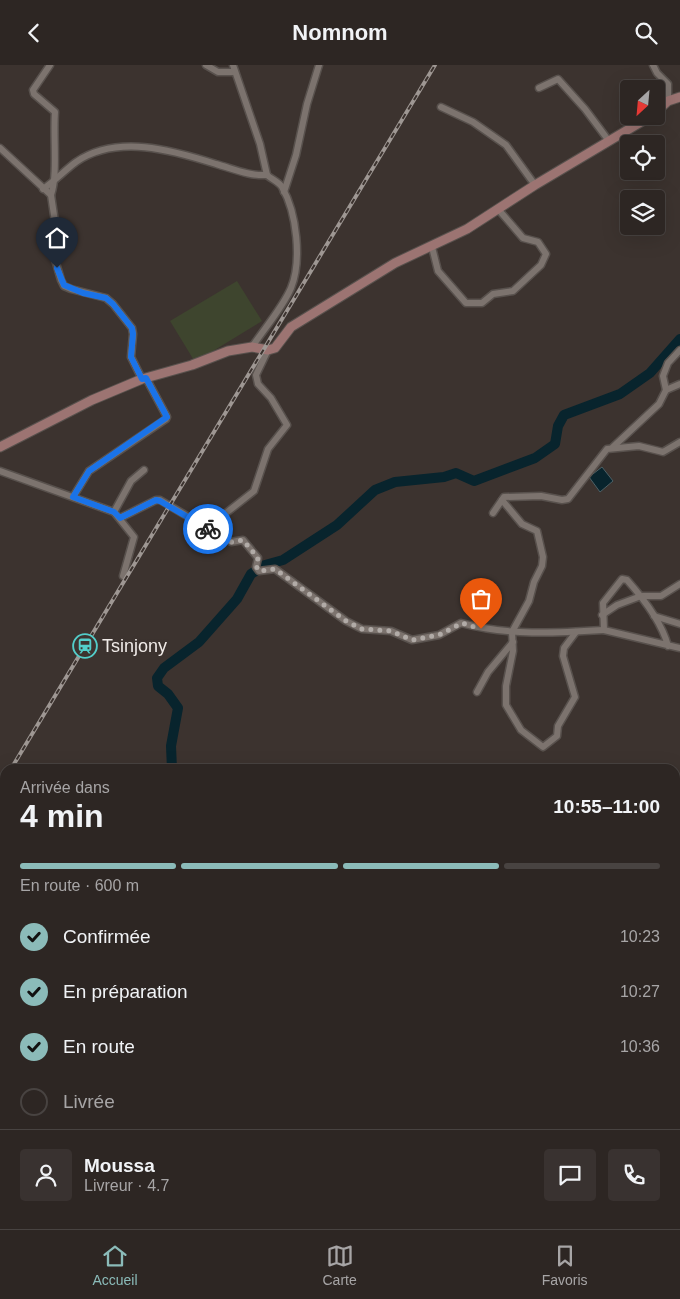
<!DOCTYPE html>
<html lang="fr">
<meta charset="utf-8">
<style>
:root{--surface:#2d2623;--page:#393230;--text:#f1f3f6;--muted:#a7a5a6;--line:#484341;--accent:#8bbbb9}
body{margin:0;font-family:Helvetica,sans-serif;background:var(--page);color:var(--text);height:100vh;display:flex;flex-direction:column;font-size:19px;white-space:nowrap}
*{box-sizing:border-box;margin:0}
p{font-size:16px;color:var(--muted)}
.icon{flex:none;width:28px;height:28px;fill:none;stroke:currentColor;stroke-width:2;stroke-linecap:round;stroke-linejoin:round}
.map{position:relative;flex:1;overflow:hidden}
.sheet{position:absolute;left:0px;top:699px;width:680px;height:466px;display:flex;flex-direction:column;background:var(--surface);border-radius:15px 15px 0 0;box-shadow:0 5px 20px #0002,0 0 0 1px var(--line)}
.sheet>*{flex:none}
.needle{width:32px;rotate:206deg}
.tools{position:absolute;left:620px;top:15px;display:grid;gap:10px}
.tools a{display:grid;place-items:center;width:45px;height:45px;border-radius:5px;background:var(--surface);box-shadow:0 5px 20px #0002,0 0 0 1px var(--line);font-size:25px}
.pin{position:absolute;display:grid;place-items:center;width:42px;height:42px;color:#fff;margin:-51px -21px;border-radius:50% 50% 50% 0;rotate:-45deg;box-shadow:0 0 5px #0007}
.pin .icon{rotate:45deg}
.courier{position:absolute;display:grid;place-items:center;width:50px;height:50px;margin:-25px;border:4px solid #1a73e8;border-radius:50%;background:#fff;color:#222;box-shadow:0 1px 6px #0007}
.head em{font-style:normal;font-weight:700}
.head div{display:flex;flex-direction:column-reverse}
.head{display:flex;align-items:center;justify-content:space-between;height:85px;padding:0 20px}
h1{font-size:32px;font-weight:700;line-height:38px}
.bar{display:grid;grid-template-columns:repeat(4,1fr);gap:8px 5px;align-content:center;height:60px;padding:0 20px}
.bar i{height:6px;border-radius:4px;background:var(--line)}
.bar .selected{background:var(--accent)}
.bar p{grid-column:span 4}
.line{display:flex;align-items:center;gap:12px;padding:0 20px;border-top:1px solid var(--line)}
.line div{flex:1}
.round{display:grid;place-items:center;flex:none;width:52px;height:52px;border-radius:5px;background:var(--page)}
ol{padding:0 20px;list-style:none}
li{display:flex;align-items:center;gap:15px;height:55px}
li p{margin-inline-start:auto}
li .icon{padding:5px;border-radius:50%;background:var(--accent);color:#111;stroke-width:4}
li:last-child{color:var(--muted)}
li i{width:28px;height:28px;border:2px solid var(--line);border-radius:50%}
header{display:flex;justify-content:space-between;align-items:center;height:65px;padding:0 20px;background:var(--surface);font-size:22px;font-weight:700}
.menu{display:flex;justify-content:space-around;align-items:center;height:70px;border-top:1px solid var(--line);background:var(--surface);font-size:14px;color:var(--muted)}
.menu a{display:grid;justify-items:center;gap:2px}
.menu .selected{color:var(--accent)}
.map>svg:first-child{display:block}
.green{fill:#3e452e}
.water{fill:#08242d;stroke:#4e6065}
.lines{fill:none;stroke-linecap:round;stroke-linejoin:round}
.river{stroke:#08242d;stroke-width:10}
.street-casing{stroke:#58514d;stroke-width:9}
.secondary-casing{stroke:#58514d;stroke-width:11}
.street{stroke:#7c736e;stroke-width:6}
.secondary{stroke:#9c7472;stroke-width:9}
.rail-casing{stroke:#9e9793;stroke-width:4}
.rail{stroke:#3c332f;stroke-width:2;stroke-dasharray:5.5;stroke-linecap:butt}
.done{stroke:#b1aba7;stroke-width:5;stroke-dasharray:0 9}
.route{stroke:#1a73e8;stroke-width:6}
.labels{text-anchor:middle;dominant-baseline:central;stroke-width:5;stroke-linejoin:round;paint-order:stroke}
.poi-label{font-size:18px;fill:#f0ebe8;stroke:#3c332f;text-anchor:start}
</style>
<header><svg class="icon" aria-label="back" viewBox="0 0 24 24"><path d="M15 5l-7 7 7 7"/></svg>Nomnom<svg class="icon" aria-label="search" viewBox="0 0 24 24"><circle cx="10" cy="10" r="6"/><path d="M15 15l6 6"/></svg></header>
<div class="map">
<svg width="680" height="1164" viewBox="0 0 680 1164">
<rect width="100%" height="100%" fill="#3c332f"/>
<path class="green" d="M 237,216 L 262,256 L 195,297 L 170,256 Z"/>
<path class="water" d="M 602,402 L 613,416 L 600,427 L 589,412 Z"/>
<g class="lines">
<g class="river">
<path d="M 172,704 L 171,681 L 178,643 L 168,629 L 158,621 L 157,613 L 164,603 L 199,577 L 237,534 L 251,509 L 265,500 L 283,495 L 337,460 L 375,425 L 395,417 L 444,412 L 456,408 L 474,416 L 535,393 L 555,379 L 558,361 L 564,350 L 620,329 L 650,308 L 680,274"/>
<path d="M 0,894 L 5,892"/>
</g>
<g class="street-casing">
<g id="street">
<path d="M 50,0 L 33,25 L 34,29 L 55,47 C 53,71 58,110 51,130"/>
<path d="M 206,0 L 218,7 L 235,7"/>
<path d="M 233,0 L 260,79 L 267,110 C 271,114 279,117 282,122 C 297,148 302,196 291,223 C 283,242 264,264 252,282"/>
<path d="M 653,0 L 657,8 L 668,19 L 668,36"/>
<path d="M 539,23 L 558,14 L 585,44 L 609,76"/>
<path d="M 441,42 L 473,57 L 506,80 L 535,120"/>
<path d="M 0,83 L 51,130 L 57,170 L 54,191 L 61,215 L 64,221 L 71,224 L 106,233 L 113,239 L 132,263 L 133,269 L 131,292 L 142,314"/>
<path d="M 43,124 C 55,116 65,105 76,97 C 117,69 172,85 216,99 C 234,104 248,111 267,110"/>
<path d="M 284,127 L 296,90 L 307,39 L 319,0"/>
<path d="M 432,182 L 438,206 L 466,238 L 482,238 L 493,229 L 513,226 L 541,200 L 546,189 L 538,177 L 523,173 L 498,144"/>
<path d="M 666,325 L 680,319"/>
<path d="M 613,382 L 659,339 L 666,325 L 663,311 L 668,298 L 680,285"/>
<path d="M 0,406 L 114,447 L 134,472 L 123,511"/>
<path d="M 73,432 L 89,406 L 166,354 L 167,352 L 146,313"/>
<path d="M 502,435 L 522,459 L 537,466 L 543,492 L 542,501 L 534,517 L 529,536 L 512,567 L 513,586 L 506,621 L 506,640 L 521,665 L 543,682 L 557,671 L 558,661 L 575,632 L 563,591 L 564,583 L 576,567"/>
<path d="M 114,447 L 131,416 L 144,405"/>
<path d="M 493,448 L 504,432 L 541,431 L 562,435 L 568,434 L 607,384 L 639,381 L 663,387 L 680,377"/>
<path d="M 120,453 L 156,435 L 160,435 L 231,477 L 243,475 L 258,493 L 256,502 L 259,506 L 275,504 L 346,556 L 362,564 L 391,566 L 412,575 L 439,570 L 461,558 C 509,571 556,568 604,565"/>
<path d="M 207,463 L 254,426 L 268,384 L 287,360 L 271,333 L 258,319 L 256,310 L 268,285"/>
<path d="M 602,550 L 617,540 L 641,531 L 661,531 L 680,519"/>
<path d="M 654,551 L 680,559"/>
<path d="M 668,581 C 662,558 643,533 627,515 L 622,514 L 603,538 L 604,565 L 680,583"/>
<path d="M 477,627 L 488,607 L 513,577"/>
<path d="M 0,910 L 5,908"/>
<path d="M 675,972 L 680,968"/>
<path d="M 0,1044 L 5,1041"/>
<path d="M 675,1051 L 680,1048"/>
<path d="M 675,1074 L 680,1075"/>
<path d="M 382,1160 L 386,1164"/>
<path d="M 12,1164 L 13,1160"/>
<path d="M 159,1164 L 178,1160"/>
<path d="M 460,1164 L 462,1160"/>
</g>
</g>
<g class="secondary-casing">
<g id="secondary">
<path d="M 656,47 L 668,36 L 680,32"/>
<path d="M 0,382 L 92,335 L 142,314 L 192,300 L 228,286 L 252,282 L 268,285 L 275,283 L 291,262 L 395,198 L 467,164 L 535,120 L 651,51"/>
</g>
</g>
<use href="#street" class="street"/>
<use href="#secondary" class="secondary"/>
<g class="rail-casing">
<g id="rail">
<path d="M 11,704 L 435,0"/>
<path d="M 0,721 L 5,713"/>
</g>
</g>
<use href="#rail" class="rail"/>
</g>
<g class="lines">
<path class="done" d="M 208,464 L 231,477 L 243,475 L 258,493 L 256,501 L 259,506 L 275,504 L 346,556 L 362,564 L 391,566 L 412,575 L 439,570 L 462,558 L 481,564"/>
<path class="route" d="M 57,203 L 64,220 L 83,228 L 106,233 L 113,239 L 132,263 L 133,269 L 131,292 L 142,314 L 146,313 L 167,352 L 89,406 L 73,432 L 114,447 L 120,453 L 156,435 L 160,436 L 208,464"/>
</g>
<defs>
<g id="station-ring" transform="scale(1.25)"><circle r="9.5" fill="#3c332f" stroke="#53cdc9" stroke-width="1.5"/><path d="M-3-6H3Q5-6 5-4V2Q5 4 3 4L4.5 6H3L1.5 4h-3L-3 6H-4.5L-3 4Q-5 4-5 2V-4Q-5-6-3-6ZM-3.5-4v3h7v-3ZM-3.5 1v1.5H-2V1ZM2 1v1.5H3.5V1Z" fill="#53cdc9"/></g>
</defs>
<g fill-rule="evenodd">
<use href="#station-ring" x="85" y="581"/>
</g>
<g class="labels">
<g class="poi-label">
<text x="102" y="581">Tsinjony</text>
</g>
</g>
</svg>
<div class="tools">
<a><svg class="needle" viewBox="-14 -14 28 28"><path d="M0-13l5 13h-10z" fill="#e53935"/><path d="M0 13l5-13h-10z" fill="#a7a5a6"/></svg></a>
<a><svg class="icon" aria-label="locate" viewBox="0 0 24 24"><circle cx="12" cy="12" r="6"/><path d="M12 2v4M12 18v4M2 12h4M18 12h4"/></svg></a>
<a><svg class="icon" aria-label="layers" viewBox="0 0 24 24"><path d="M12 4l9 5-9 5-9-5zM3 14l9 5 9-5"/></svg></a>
</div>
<div class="pin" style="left:481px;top:564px;background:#ea580c"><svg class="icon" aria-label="bag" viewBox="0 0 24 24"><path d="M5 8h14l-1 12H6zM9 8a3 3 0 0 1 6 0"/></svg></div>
<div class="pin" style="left:57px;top:203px;background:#1f2937"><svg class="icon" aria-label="home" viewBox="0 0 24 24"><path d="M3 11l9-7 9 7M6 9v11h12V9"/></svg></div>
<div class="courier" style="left:208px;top:464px"><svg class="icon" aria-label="bike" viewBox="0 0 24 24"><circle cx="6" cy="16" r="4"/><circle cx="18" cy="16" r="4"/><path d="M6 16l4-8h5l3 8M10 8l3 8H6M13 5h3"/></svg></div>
<section class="sheet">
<div class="head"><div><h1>4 min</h1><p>Arrivée dans</p></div><em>10:55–11:00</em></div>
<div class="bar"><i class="selected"></i><i class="selected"></i><i class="selected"></i><i></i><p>En route · 600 m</p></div>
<ol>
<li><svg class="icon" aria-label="check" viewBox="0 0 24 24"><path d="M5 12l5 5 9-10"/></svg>Confirmée<p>10:23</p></li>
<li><svg class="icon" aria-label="check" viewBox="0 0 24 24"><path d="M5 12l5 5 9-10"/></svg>En préparation<p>10:27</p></li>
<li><svg class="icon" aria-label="check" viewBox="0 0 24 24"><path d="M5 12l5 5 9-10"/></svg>En route<p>10:36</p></li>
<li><i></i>Livrée</li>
</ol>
<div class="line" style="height:90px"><a class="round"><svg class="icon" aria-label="person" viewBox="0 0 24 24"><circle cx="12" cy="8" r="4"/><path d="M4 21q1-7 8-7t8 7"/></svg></a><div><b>Moussa</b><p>Livreur · 4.7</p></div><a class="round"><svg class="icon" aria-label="chat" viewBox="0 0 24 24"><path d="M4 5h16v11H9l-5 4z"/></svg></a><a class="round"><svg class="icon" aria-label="phone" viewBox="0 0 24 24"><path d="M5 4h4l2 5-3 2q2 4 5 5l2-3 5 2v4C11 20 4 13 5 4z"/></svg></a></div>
</section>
</div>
<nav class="menu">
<a class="selected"><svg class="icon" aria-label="home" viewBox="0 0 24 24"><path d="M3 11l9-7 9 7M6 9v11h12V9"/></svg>Accueil</a>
<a><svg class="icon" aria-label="map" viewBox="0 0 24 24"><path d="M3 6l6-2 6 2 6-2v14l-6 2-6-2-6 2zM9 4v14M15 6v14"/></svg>Carte</a>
<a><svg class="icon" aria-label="saved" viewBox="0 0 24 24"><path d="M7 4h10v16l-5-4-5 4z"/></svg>Favoris</a>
</nav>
